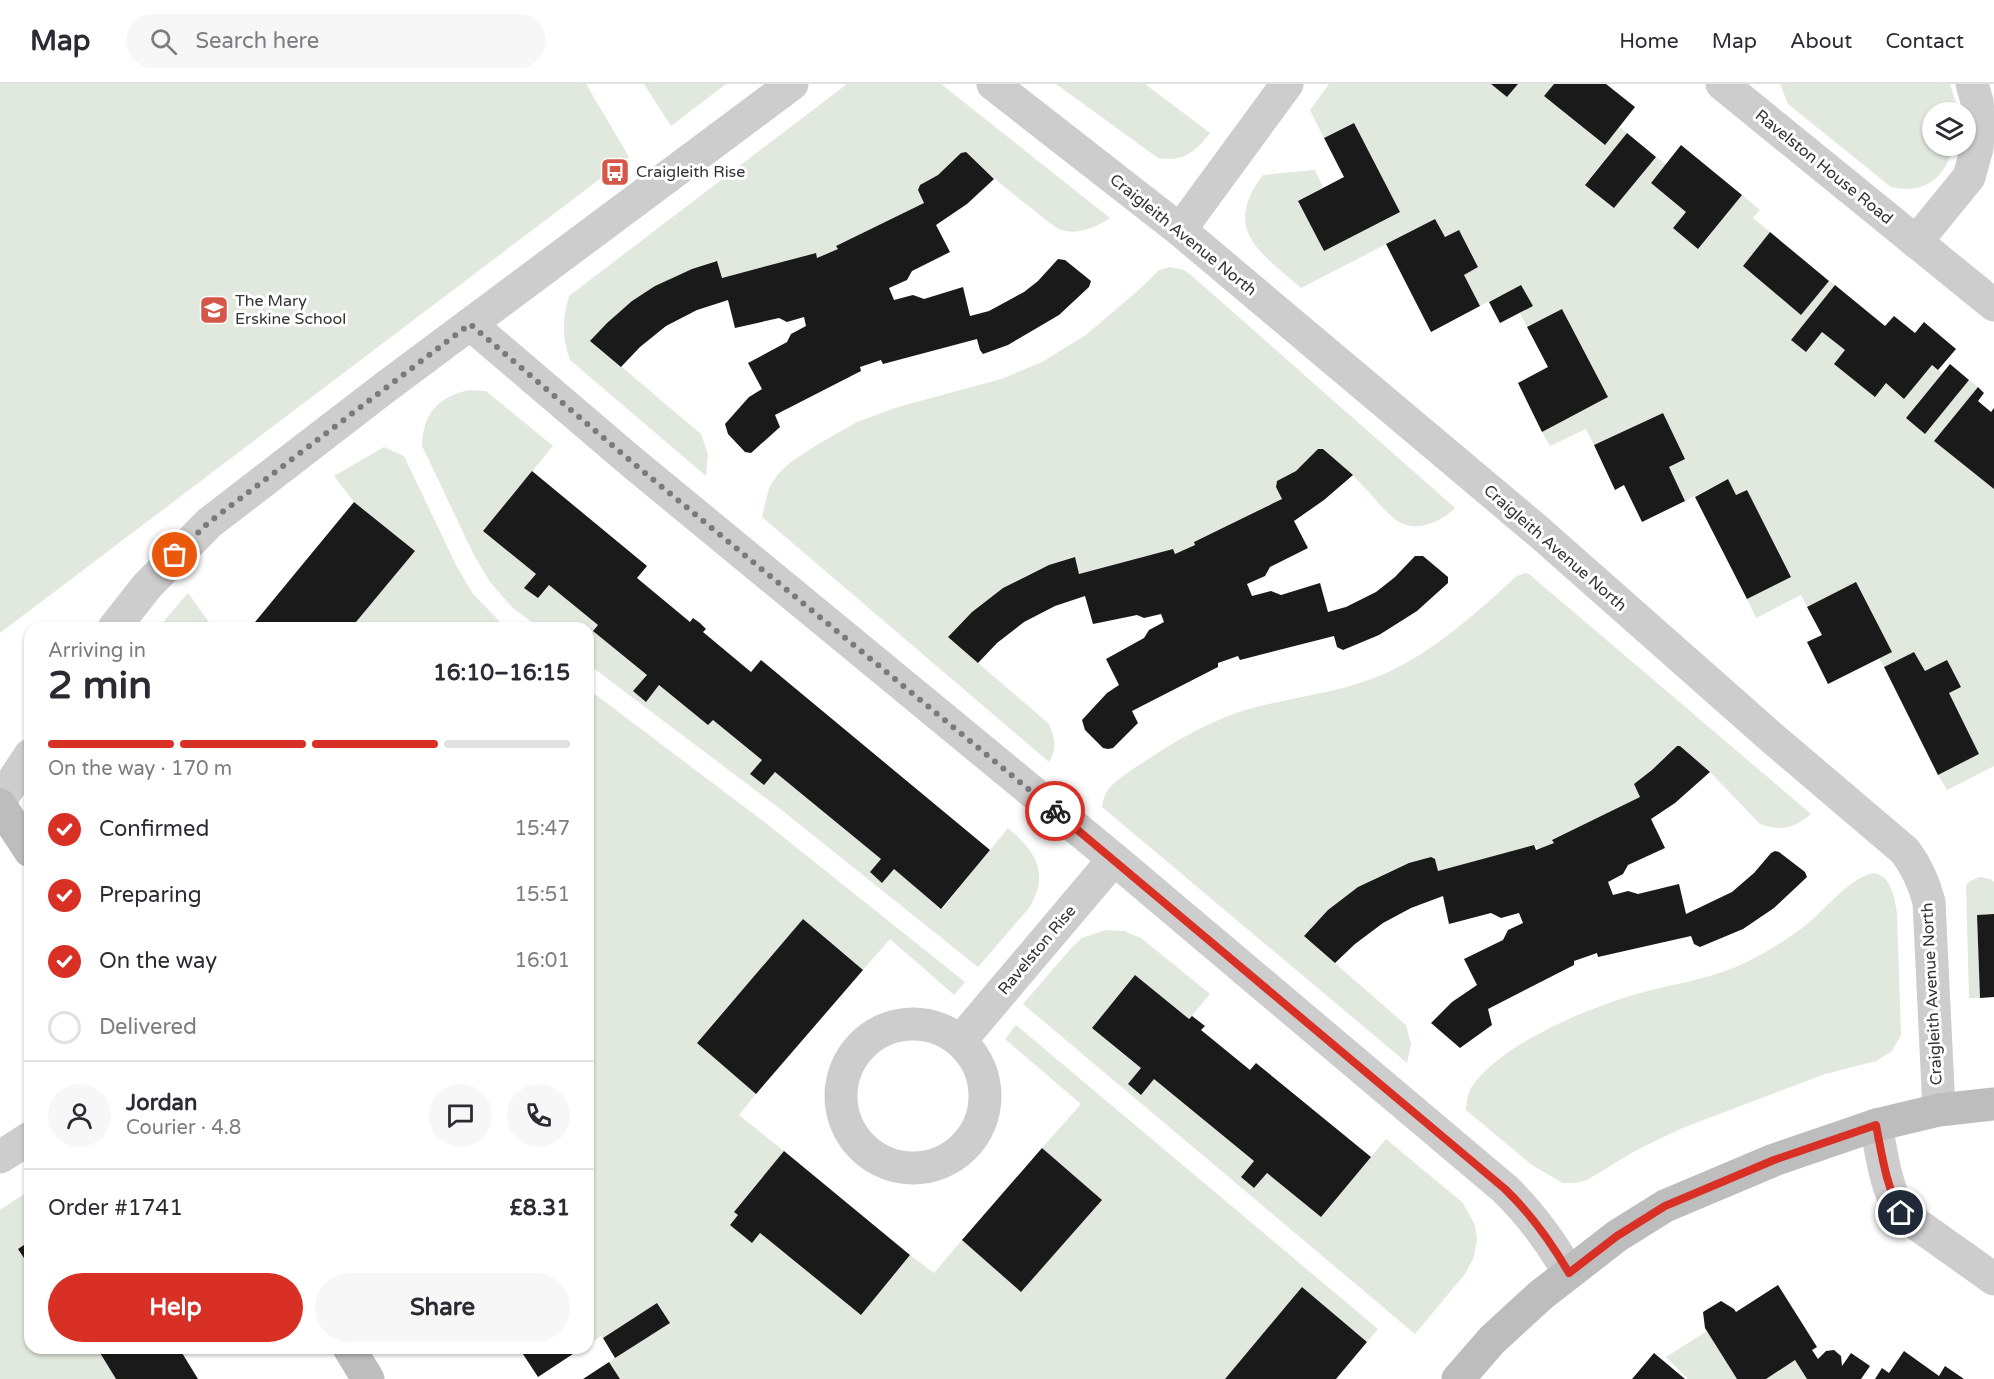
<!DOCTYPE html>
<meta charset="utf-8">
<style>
:root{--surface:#fff;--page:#f7f7f7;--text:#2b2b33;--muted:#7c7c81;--line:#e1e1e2;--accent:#d93025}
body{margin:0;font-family:"Varela Round",sans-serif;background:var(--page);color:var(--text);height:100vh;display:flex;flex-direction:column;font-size:22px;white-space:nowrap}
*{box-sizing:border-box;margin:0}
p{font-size:20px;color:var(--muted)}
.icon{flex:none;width:33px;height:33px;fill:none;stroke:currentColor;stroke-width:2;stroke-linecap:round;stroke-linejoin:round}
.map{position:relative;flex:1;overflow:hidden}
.drawer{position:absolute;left:24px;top:538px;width:570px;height:732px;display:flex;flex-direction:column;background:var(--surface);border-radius:18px;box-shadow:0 2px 4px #0004}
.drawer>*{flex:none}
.buttons{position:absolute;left:1922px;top:18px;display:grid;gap:12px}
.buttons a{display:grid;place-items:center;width:54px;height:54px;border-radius:50%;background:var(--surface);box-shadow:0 2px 4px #0004;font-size:30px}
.pin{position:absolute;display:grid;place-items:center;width:51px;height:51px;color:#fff;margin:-26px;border:3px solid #fff;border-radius:50%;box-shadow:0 2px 6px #0007}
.courier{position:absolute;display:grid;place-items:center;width:60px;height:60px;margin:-30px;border:4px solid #d93025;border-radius:50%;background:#fff;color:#222;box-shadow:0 2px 8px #0007}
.head em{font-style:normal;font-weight:700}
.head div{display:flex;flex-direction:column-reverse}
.head{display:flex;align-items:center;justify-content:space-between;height:102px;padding:0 24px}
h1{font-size:39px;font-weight:700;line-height:45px}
.bar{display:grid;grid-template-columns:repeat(4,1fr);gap:9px 6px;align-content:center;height:72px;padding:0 24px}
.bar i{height:8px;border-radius:4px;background:var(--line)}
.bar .active{background:var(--accent)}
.bar p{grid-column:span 4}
.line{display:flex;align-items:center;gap:15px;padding:0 24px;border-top:2px solid var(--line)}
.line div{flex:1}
.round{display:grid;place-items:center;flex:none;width:63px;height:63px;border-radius:32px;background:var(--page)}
ol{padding:0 24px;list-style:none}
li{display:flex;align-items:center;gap:18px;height:66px}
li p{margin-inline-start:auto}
li .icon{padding:6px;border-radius:50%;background:var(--accent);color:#fff;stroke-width:4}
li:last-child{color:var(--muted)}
li i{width:33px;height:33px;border:3px solid var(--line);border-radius:50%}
.action{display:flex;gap:12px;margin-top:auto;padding:12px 24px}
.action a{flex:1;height:69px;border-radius:36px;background:var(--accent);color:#fff;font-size:24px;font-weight:700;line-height:69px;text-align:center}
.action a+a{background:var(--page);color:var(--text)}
header{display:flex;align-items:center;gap:36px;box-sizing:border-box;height:84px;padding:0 30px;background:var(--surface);border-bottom:2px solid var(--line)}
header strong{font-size:28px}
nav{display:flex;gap:33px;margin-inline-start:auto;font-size:21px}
.search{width:420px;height:54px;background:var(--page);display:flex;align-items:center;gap:15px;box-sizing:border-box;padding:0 21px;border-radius:33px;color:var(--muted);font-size:22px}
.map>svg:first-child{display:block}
.green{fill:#e1e8dd}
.building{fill:#1a1a1a}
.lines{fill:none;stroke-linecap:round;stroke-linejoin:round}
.street{stroke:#cdcdcd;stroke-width:33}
.secondary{stroke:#bdbdbd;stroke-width:33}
.done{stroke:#7a7a7a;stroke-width:6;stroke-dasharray:0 10.8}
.route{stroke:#d93025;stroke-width:8}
.labels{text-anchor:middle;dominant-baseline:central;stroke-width:6;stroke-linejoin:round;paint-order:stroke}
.street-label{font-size:16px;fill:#333;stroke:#fff}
.poi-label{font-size:16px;fill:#333;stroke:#fff;text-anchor:start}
</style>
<header>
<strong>Map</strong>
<div class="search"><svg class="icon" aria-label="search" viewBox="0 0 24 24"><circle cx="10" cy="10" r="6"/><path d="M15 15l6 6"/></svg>Search here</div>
<nav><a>Home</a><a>Map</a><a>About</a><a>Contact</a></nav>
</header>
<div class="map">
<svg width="1994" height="1295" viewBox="0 0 1994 1295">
<rect width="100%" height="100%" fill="#fff"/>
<g class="green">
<path d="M 0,0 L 586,0 L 629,73 L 0,549 Z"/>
<path d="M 644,0 L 726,0 L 671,42 Z"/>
<path d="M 847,0 L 941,0 L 1110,134 C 1095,144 1074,153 1057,144 C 1049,139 1041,132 1034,126 C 1010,108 987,89 965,68 L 938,91 L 920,101 L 918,106 L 924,119 L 837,162 L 838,165 L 817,174 L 815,169 L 722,194 L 717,178 L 715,177 C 666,193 624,217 591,257 L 701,350 L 708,370 L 706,392 L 570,276 C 562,253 562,235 569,212 Z"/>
<path d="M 1056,0 L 1145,0 L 1210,49 C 1195,68 1184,78 1158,74 Z"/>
<path d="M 1329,0 L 1491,0 L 1507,13 L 1518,0 L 1554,0 L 1544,12 L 1604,61 L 1620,43 L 1627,49 L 1585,100 L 1614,124 L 1656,73 L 1666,80 L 1651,99 L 1686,128 L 1673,144 L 1698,165 L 1742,111 L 1760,126 L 1753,134 L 1770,148 L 1743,182 L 1801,230 L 1829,197 L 1835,201 L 1791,256 L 1806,268 L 1822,248 L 1845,266 L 1834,280 L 1875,312 L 1886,299 L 1904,315 L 1932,281 L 1942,289 L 1906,334 L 1925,350 L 1969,296 L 1978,303 L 1934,357 L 1994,405 L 1994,682 L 1947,706 L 1938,691 L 1979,670 L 1949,609 L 1925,587 L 1914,568 L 1884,583 L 1879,574 L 1807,523 L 1801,511 L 1756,534 L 1747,515 L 1791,492 L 1747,406 L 1736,411 L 1728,395 L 1685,417 L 1669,383 L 1685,375 L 1663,329 L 1594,361 L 1586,345 L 1550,362 L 1542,348 L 1608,313 L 1562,225 L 1527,243 L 1520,229 L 1533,222 L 1521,201 L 1480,222 L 1464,191 L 1478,182 L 1459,146 L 1445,153 L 1435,135 L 1301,204 C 1261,169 1221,146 1263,91 L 1315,86 L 1323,103 L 1298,117 L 1324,167 L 1400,128 L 1354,39 L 1324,54 L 1310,26 Z"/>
<path d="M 1780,0 L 1950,0 L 1956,19 L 1957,28 L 1932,28 L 1932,62 L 1953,62 C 1946,94 1924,111 1891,103 L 1788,20 Z"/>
<path d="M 1170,183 L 1184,186 L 1191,191 L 1455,424 C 1441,438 1415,450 1396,436 C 1384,427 1374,413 1364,403 C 1351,389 1337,377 1323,365 L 1319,365 L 1296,387 L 1277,397 L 1276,403 L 1282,415 L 1194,458 L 1195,461 L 1175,470 L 1173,465 L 1079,490 L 1075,474 L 1073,473 C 1024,488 981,514 948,553 L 1049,640 C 1055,654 1057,665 1049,678 L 762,433 L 769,404 L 778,390 L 791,378 L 815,362 L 857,338 L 898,323 L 1001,295 L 1042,278 L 1086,251 L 1142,203 L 1159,186 Z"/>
<path d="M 469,306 L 486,307 L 553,362 L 483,447 L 536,490 L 525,504 L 538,514 L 549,501 L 598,541 L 594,547 L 647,591 L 633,607 L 646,618 L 659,601 L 708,641 L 713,636 L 762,676 L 750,690 L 764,701 L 775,688 L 881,775 L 870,788 L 882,799 L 894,785 L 942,825 L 1008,744 C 1036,767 1050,790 1029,824 L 978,883 L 779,724 L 588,580 L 588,544 L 540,544 L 514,525 L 502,512 L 490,498 L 474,471 L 422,362 C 423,329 438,313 469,306 Z"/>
<path d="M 384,363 L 404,372 L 456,481 L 473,510 L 506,544 L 351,544 L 415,467 L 354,418 L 334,392 Z"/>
<path d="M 1525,489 L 1529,490 L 1811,730 C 1795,744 1780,748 1760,740 L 1710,688 L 1680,662 L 1677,662 L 1667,672 L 1640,713 L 1553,756 L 1554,759 L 1538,765 L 1534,761 L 1438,787 L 1435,775 L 1431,773 C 1380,787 1338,812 1304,852 L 1406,941 L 1411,960 L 1407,979 L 1102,723 C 1103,718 1104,710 1108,706 C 1116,695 1136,683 1147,676 C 1177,656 1210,637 1245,626 C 1291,613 1342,609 1386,589 C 1435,567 1477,528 1517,492 Z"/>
<path d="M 188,509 L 213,544 L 158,544 Z"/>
<path d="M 588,605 L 767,740 L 965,898 L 954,911 L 890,855 L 863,886 L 803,835 L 697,958 L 756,1010 L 739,1031 L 784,1067 L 734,1128 L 738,1131 L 730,1141 L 752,1159 L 760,1149 L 861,1231 L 910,1171 L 934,1189 L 962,1156 L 1021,1208 L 1101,1116 L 1042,1064 L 1081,1020 L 1005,955 L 1016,941 L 1378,1245 L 1367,1258 L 1302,1203 L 1225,1295 L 620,1295 L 609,1278 L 669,1238 L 657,1219 L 603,1254 L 601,1252 L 591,1259 L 588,1254 Z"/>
<path d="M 1874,789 C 1891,791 1895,815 1897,829 L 1901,951 L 1892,967 L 1876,977 L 1825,990 L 1680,1045 L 1635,1067 L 1587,1096 L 1575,1099 L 1563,1099 L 1532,1081 L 1466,1026 C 1467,1019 1467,1011 1471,1004 C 1497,962 1584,926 1630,912 C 1665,901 1702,897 1736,883 C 1759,873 1782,859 1802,844 C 1823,829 1849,793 1874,789 Z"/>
<path d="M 1980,793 L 1990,795 L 1994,798 L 1994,830 L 1977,831 L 1980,914 L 1969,914 L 1966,801 L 1970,797 Z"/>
<path d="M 1105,846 L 1124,847 L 1141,854 L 1210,910 L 1189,935 L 1092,944 L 1254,1077 L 1241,1092 L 1254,1104 L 1267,1089 L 1321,1133 L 1386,1055 L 1463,1119 L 1475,1141 L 1477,1155 L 1474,1173 L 1465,1190 L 1415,1250 L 1023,920 L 1073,862 L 1082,854 Z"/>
<path d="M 30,1106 L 30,1157 L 18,1165 L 30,1183 L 30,1264 L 97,1265 L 116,1295 L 0,1295 L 0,1126 Z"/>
<path d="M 1707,1247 L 1737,1295 L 1688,1295 L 1666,1273 Z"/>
<path d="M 1795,1276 L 1807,1295 L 1766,1295 Z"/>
</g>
<g class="building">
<path d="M 1491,0 L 1518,0 L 1507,13 Z"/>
<path d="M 1554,0 L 1606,0 L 1635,23 L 1605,61 L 1544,12 Z"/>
<path d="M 1354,39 L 1400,128 L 1324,167 L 1298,117 L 1344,93 L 1324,54 Z"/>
<path d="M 1627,49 L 1656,73 L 1614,124 L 1585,101 Z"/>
<path d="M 1681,61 L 1742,111 L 1698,165 L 1673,144 L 1686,128 L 1651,99 Z"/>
<path d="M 966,68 L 994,95 L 967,120 L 936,141 L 950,168 L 912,187 L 907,196 L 889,204 L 894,216 L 913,211 L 924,215 L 963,203 L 970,232 L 989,227 L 1024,208 L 1038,197 L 1058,175 L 1065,176 L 1091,197 L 1089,203 L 1059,231 L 1008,261 L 983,270 L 980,266 L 977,255 L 883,280 L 881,276 L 860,283 L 861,287 L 775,331 L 780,343 L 751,369 L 745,368 L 728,350 L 725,340 L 749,313 L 762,305 L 748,279 L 787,258 L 791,250 L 806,242 L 804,233 L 787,238 L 779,234 L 735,244 L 728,216 L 722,218 L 697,226 L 666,242 L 640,263 L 621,283 L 590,257 L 607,239 L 632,217 L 655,202 L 692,185 L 717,177 L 722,194 L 816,169 L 817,174 L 838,165 L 836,162 L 924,119 L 918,106 L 920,101 L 938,91 L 961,69 Z"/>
<path d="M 1435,135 L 1445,153 L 1459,146 L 1478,183 L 1464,191 L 1480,222 L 1431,248 L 1386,160 Z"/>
<path d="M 1770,148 L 1829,197 L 1801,231 L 1743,182 Z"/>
<path d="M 1521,201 L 1533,222 L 1500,239 L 1489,218 Z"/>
<path d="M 1835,201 L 1885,242 L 1894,232 L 1915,249 L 1924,238 L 1956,265 L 1938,286 L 1932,281 L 1904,315 L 1886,299 L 1875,313 L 1834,280 L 1845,266 L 1822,248 L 1806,268 L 1791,256 Z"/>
<path d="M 1562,225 L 1608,313 L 1542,348 L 1518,299 L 1548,283 L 1527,243 Z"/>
<path d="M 1950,280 L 1969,296 L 1925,350 L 1906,334 Z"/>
<path d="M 1978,303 L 1984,309 L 1978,317 L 1991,328 L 1994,324 L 1994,405 L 1934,357 Z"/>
<path d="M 1663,329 L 1685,375 L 1669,383 L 1685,417 L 1642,438 L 1624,401 L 1615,406 L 1594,361 Z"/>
<path d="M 1318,365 L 1323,365 L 1353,391 L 1324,416 L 1294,437 L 1308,464 L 1270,483 L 1265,492 L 1247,500 L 1252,512 L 1271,507 L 1281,511 L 1320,499 L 1328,528 L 1346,523 L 1376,508 L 1395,493 L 1415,472 L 1423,472 L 1448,493 L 1448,499 L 1417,527 L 1379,551 L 1343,566 L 1337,563 L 1334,552 L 1240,576 L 1238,572 L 1218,579 L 1218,583 L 1132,627 L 1138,639 L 1113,664 L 1108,665 L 1103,664 L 1085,646 L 1082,636 L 1107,609 L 1119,601 L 1106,575 L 1144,554 L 1149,546 L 1164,538 L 1161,530 L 1144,534 L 1137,531 L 1093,540 L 1085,512 L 1055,522 L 1024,538 L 997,559 L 978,579 L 948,553 L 972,528 L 1003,504 L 1049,481 L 1075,473 L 1079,490 L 1173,465 L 1175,470 L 1195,461 L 1194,458 L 1282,415 L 1276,403 L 1277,397 L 1296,387 Z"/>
<path d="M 532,387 L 647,482 L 637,494 L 690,538 L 693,534 L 700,539 L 706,545 L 703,548 L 751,588 L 761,576 L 990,766 L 941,825 L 894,785 L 882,799 L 870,788 L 881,775 L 775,688 L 764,701 L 750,690 L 762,676 L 713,636 L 708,641 L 659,601 L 646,618 L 633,607 L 647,591 L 593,547 L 598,541 L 549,501 L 538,514 L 524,504 L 536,490 L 483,447 Z"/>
<path d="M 1728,395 L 1736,411 L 1747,406 L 1791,493 L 1747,515 L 1695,413 Z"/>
<path d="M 354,418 L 415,467 L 351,544 L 250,544 Z"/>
<path d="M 1856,498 L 1892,568 L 1828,600 L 1807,558 L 1822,551 L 1807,523 Z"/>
<path d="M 1914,568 L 1925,587 L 1947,576 L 1961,603 L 1949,609 L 1979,670 L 1938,691 L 1884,583 Z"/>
<path d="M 1677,662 L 1680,662 L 1710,688 L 1675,719 L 1651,735 L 1665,764 L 1628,781 L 1623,790 L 1608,798 L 1613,811 L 1628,807 L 1638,810 L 1679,800 L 1686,830 L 1732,808 L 1754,789 L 1771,769 L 1775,767 L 1779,768 L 1805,788 L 1807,793 L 1774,824 L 1743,845 L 1700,863 L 1694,860 L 1691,852 L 1598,873 L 1597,869 L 1574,877 L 1574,881 L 1488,925 L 1492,941 L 1460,964 L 1431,939 L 1452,918 L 1477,901 L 1464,875 L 1503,856 L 1508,846 L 1523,839 L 1519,829 L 1501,834 L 1491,829 L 1449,840 L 1443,812 L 1411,824 L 1383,839 L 1355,860 L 1335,879 L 1304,852 L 1328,826 L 1358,803 L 1409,779 L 1431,773 L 1435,775 L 1438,787 L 1534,761 L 1536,766 L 1554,759 L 1552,756 L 1640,713 L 1634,700 L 1652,686 Z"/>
<path d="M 1994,830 L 1994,913 L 1980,914 L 1977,831 Z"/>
<path d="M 803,835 L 863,886 L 756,1010 L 697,959 Z"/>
<path d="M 1135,891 L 1189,935 L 1192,932 L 1205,942 L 1201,946 L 1250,986 L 1256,979 L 1371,1073 L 1321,1133 L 1267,1089 L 1254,1104 L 1241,1093 L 1254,1077 L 1154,995 L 1141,1011 L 1128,1000 L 1141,984 L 1092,944 Z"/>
<path d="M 1042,1064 L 1102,1116 L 1021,1208 L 962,1156 Z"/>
<path d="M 784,1067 L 910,1171 L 861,1231 L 760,1149 L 752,1159 L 730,1141 L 738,1131 L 734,1128 Z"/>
<path d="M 30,1157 L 30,1183 L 18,1165 Z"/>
<path d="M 1778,1201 L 1817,1263 L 1812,1266 L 1818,1275 L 1826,1267 L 1834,1266 L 1841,1272 L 1842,1282 L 1851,1269 L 1870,1282 L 1861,1295 L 1807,1295 L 1795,1276 L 1766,1295 L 1737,1295 L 1705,1244 L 1703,1228 L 1721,1217 L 1734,1225 L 1736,1228 Z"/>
<path d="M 1302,1203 L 1367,1258 L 1341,1289 L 1336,1295 L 1225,1295 Z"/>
<path d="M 657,1219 L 670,1239 L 615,1274 L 603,1254 Z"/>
<path d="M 97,1264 L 179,1264 L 198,1295 L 116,1295 Z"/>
<path d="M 519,1264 L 582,1264 L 538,1293 Z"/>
<path d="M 1904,1267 L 1939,1292 L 1945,1282 L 1964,1295 L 1875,1295 L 1882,1284 L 1889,1289 Z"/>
<path d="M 1654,1269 L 1685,1295 L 1632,1295 Z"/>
<path d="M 609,1278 L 620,1295 L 583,1295 Z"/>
</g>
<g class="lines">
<g class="street">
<path d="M 993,0 L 1180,146 L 1539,448 L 1771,653 L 1905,767 C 1917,783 1924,799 1929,818 L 1939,1026"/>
<path d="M 1722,0 L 1994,221"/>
<path d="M 1180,146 L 1287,0"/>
<path d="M 1916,158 L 1969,93 L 1977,64 L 1979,40 L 1977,17 L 1972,0"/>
<path d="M 470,240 L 633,379 L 1114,775 L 1505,1105 C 1531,1130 1551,1158 1569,1189"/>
<path d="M 114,544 L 147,502 L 209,439 L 383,305 L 792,0"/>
<path d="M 0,717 L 30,671"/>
<circle cx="913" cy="1012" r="72"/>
<path d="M 961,956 L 1114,775"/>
<path d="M 1876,1041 C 1882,1071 1885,1102 1901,1129 L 1994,1195"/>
<path d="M 0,1073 L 30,1054"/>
</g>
<g class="secondary">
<path d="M 0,721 L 30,767"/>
<path d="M 349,1264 L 368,1295"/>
<path d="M 1458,1295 L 1492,1256 L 1541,1211 L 1617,1152 L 1665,1122 L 1774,1076 L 1876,1041 L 1939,1026 L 1994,1020"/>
</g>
</g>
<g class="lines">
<path class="done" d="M 175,471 L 208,439 L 470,240 L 633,379 L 1055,727"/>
<path class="route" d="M 1055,727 L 1505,1105 C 1531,1130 1551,1158 1569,1189 L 1617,1152 L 1665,1122 L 1774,1076 L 1876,1041 C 1882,1071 1886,1102 1901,1129"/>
</g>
<defs>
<g id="bus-square" transform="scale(1.5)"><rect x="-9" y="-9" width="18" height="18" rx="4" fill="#d4574a" stroke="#fff"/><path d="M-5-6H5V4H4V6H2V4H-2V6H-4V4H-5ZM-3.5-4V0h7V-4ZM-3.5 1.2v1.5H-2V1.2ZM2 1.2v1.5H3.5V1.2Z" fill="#fff"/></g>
<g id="school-square" transform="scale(1.5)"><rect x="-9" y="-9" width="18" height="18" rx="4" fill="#d4574a" stroke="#fff"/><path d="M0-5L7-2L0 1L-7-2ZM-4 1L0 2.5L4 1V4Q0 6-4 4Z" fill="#fff"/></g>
</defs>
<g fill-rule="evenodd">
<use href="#bus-square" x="615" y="88"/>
<use href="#school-square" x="214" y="226"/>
</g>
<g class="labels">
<g class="street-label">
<text transform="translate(1824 83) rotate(39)">Ravelston House Road</text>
<text transform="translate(1183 151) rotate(39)">Craigleith Avenue North</text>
<text transform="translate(1555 464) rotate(41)">Craigleith Avenue North</text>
<text transform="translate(1037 866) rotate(-50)">Ravelston Rise</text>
<text transform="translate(1932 910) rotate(-93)">Craigleith Avenue North</text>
</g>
<g class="poi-label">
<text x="636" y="88">Craigleith Rise</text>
<text x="235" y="217">The Mary<tspan x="235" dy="18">Erskine School</tspan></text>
</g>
</g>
</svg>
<div class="buttons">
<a><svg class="icon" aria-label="layers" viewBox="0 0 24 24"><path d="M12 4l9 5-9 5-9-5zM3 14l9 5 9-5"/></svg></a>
</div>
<div class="pin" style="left:175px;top:471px;background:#ea580c"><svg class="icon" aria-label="bag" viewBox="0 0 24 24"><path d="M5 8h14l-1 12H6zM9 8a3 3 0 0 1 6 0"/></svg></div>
<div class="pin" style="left:1901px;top:1129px;background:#1f2937"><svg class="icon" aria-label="home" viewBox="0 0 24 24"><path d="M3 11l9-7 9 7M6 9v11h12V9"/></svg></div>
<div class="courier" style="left:1055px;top:727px"><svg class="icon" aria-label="bike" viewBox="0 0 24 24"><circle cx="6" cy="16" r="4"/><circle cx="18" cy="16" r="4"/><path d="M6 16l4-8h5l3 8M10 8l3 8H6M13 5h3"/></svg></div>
<section class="drawer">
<div class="head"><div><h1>2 min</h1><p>Arriving in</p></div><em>16:10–16:15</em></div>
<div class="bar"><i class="active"></i><i class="active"></i><i class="active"></i><i></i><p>On the way · 170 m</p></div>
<ol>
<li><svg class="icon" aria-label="check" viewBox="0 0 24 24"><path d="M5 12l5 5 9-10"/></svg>Confirmed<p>15:47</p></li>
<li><svg class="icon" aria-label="check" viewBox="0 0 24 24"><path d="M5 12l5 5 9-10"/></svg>Preparing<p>15:51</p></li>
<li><svg class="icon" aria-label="check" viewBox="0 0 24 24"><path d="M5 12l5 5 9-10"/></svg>On the way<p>16:01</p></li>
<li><i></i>Delivered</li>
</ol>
<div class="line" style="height:108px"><a class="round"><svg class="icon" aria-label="person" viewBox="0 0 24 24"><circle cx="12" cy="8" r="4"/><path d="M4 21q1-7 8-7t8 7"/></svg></a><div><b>Jordan</b><p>Courier · 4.8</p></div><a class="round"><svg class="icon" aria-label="chat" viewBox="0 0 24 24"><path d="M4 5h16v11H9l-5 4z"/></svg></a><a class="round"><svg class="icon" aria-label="phone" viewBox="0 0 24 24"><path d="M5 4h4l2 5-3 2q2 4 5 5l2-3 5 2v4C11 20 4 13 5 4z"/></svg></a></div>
<div class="line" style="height:78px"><div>Order #1741</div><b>£8.31</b></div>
<div class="action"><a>Help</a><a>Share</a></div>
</section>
</div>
